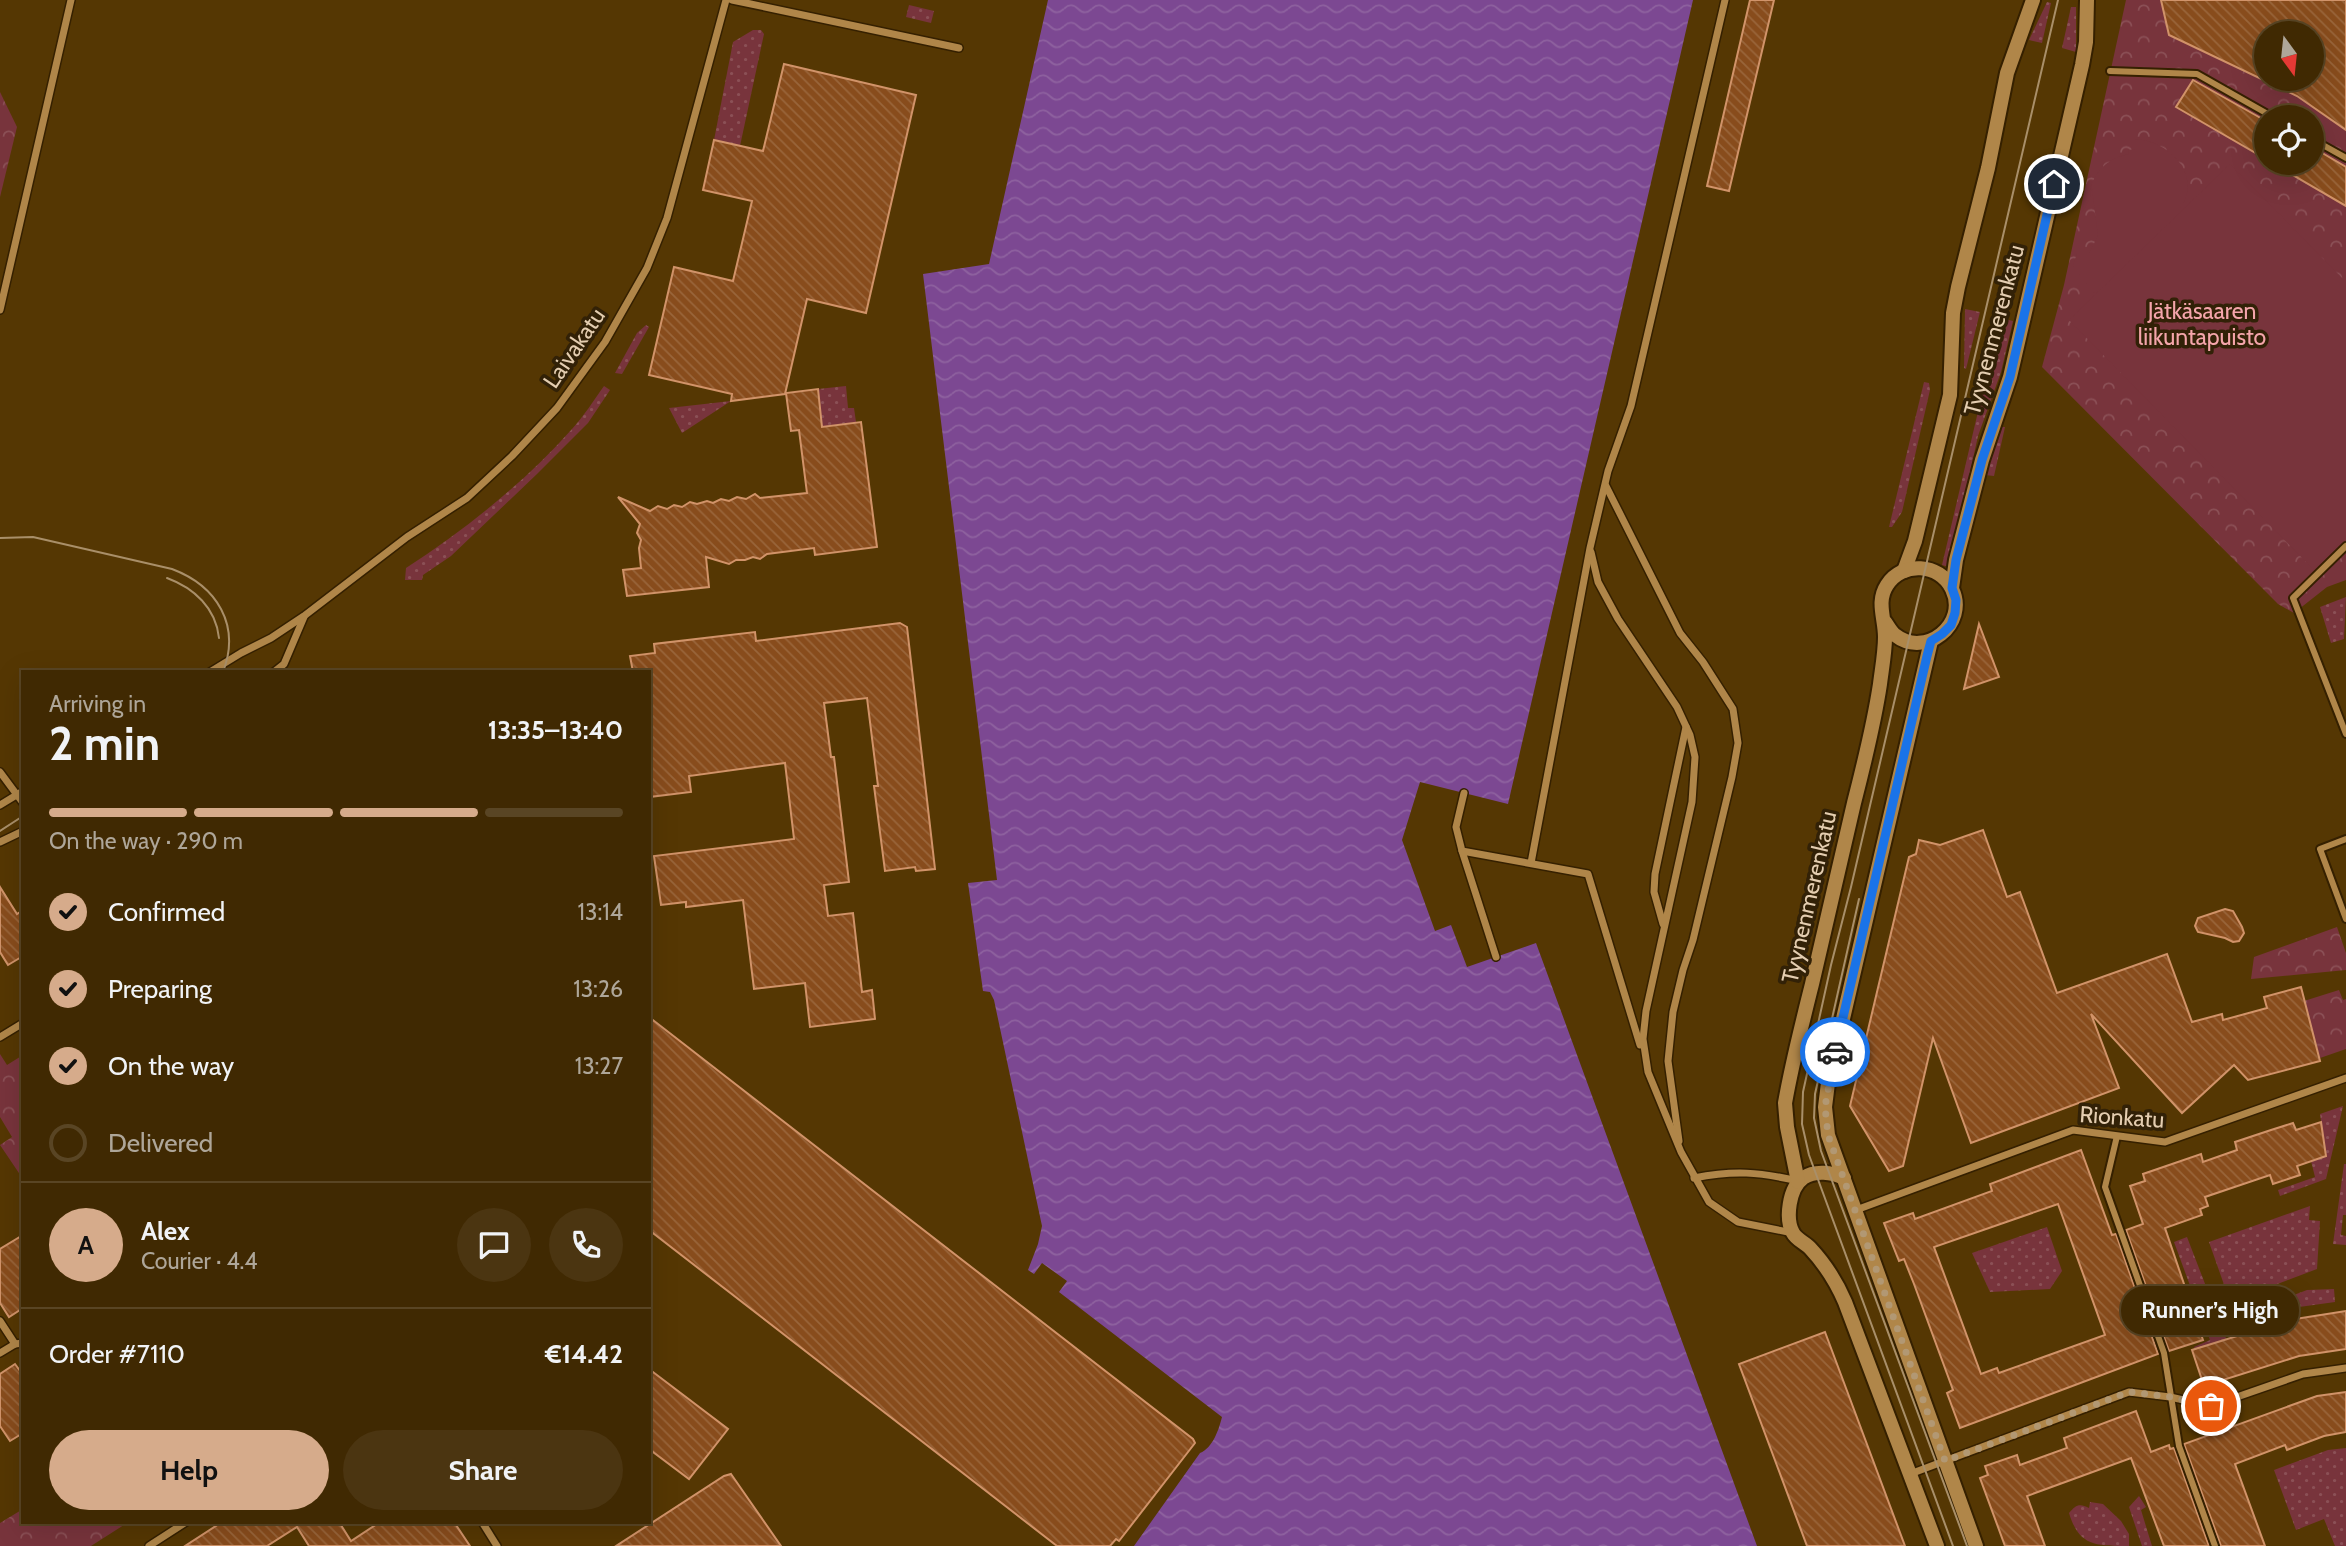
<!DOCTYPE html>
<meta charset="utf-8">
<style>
:root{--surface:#402902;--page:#4b3511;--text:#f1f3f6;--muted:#aea699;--line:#594524;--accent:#d6ab8b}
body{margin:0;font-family:Cabin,sans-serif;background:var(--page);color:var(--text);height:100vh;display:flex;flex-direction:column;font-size:26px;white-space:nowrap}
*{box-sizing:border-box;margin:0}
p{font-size:23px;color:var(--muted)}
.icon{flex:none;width:38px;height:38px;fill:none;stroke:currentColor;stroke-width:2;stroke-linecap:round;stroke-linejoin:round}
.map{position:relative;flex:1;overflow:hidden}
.details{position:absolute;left:21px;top:670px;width:630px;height:854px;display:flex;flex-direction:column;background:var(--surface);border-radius:0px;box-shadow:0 7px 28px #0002,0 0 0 2px var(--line)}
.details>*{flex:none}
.needle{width:46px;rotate:165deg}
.fabs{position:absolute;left:2254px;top:21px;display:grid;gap:14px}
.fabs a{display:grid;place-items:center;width:70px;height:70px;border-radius:50%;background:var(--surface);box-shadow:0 7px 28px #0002,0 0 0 2px var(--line);font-size:35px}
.pin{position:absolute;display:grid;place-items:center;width:60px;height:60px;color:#fff;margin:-30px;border:4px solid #fff;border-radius:50%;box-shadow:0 2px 7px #0007}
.courier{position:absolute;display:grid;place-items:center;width:70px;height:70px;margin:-35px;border:5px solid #1a73e8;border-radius:50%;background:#fff;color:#222;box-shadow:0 2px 9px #0007}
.bubble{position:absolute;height:49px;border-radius:24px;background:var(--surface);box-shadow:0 7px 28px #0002,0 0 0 2px var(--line);font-size:23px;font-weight:700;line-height:49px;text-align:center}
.headline em{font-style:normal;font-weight:700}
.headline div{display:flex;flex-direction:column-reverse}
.headline{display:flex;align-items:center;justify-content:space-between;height:119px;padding:0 28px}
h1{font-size:46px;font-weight:700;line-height:52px}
.bar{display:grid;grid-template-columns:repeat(4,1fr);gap:10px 7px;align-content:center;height:84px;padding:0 28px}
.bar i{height:9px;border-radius:5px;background:var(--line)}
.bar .active{background:var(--accent)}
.bar p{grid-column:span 4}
.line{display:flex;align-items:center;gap:18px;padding:0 28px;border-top:2px solid var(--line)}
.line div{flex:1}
.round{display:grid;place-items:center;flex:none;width:74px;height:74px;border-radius:37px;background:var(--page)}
ol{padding:0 28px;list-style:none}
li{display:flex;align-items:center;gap:21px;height:77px}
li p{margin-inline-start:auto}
li .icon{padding:7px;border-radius:50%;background:var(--accent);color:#111;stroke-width:4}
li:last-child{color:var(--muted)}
li i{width:38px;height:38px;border:4px solid var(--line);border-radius:50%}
.primary-button{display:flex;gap:14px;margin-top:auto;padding:14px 28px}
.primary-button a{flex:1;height:80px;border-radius:42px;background:var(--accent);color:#111;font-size:28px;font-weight:700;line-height:80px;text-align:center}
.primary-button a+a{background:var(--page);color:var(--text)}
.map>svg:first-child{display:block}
.grass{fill:url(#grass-dots)}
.park{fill:url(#park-crowns);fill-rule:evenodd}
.pitch{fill:#78343c}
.water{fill:url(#water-waves)}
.building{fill:url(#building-back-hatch);stroke:#d19369;stroke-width:2;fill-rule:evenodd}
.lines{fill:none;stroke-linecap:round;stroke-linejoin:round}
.pedestrian-casing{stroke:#352000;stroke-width:10}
.minor-casing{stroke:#352000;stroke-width:10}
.secondary-casing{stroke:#352000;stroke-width:18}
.pedestrian{stroke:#b08649;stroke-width:6}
.minor{stroke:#b08649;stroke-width:7}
.secondary{stroke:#b08649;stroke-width:14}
.tram{stroke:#a98f69;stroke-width:2}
.done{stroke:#b29873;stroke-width:7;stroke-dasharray:0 12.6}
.route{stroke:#1a73e8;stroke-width:9}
.labels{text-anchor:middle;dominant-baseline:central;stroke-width:7;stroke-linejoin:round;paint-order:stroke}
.park-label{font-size:23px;fill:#f5a5ab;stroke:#322107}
.street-label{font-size:23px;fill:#e4cdb0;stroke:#322107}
</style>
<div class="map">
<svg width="2346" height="1546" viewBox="0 0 2346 1546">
<defs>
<pattern id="grass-dots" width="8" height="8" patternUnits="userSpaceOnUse" patternTransform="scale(1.75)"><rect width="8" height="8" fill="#78343c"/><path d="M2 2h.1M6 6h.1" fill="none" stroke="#8b5056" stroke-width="1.8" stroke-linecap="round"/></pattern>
<pattern id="park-crowns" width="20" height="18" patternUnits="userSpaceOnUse" patternTransform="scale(1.75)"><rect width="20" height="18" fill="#78343c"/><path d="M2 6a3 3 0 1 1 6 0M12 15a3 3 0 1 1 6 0" fill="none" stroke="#8b5056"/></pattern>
<pattern id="water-waves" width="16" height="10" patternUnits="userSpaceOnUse" patternTransform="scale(1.75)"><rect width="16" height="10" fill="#7c4892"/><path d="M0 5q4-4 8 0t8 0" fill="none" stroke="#8e619f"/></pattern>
<pattern id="building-back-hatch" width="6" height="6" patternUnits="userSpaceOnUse" patternTransform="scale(1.75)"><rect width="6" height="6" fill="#884c1c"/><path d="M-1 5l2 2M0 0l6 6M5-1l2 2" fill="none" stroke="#99653a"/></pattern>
</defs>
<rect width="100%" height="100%" fill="#553703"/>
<g class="grass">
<path d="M 2047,2 L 2051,3 L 2042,43 L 2029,40 Z"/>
<path d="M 909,5 L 934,11 L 931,23 L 906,17 Z"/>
<path d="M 2071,7 L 2076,7 L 2076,52 L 2062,48 Z"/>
<path d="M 753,30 L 761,30 L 764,34 L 740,146 L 714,140 L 733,42 Z"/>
<path d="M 1965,309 L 1980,312 L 1966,369 L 1964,368 Z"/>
<path d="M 2000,318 L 2013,321 L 2001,372 L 1978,436 L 1949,567 L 1942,565 Z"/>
<path d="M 646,325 L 649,327 L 622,374 L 615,373 L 637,333 Z"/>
<path d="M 1924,382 L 1929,383 L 1930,390 L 1902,512 L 1892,527 L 1889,527 Z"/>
<path d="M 604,386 L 610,390 L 588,423 L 537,474 L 451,556 L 423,575 L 422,580 L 405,580 L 406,568 C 466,529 524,483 572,429 C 584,416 594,400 604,386 Z"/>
<path d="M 846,386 L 848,408 L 854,408 L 856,422 L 822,427 L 818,389 Z"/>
<path d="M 731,401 L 682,433 L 669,408 Z"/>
<path d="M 2001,427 L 2005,427 L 1994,476 L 1985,475 L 1990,452 Z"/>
<path d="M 2346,597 L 2344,639 L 2331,643 L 2320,607 Z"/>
<path d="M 2343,1106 L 2326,1179 L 2280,1196 L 2278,1190 L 2315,1177 L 2311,1161 L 2326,1156 L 2320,1114 Z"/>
<path d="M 2344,1164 L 2346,1164 L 2346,1215 L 2343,1215 L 2341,1235 L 2346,1236 L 2346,1245 L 2333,1244 Z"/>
<path d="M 2310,1206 L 2309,1220 L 2320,1221 L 2317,1269 L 2248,1295 L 2248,1288 L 2228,1296 L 2209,1242 Z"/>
<path d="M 2047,1227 L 2062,1271 L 2050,1289 L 1990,1292 L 1972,1253 Z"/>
<path d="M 2187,1237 L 2227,1341 L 2196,1353 L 2194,1347 L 2210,1340 L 2174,1242 Z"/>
<path d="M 2334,1289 L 2335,1302 L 2292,1308 L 2293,1314 L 2278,1319 L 2275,1313 L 2260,1318 L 2257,1309 L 2307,1290 Z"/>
<path d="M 2346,1448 L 2346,1546 L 2335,1546 L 2324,1519 L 2296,1530 L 2274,1470 L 2328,1450 Z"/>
<path d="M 2139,1496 L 2146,1507 L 2141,1510 L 2152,1546 L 2142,1546 L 2129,1507 Z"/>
<path d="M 2090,1502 L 2103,1504 L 2121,1521 L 2129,1534 L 2129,1546 C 2095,1546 2079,1546 2069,1513 C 2076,1505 2079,1503 2089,1508 Z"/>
</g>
<g class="park">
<path d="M 2126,0 L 2346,0 L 2346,580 L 2327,587 L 2294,613 L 2278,604 L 2042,367 L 2064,285 ZM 2266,33 L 2312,33 L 2312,79 L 2266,79 ZM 2266,117 L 2312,117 L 2312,163 L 2266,163 Z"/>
<path d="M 0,92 L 17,127 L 0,197 Z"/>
<path d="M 2337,927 L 2346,953 L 2346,970 L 2251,979 L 2254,957 Z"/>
<path d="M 2339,990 L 2343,1000 L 2346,999 L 2346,1049 L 2320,1058 L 2304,1001 Z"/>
<path d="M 0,1054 L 7,1065 L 23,1055 L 23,1179 L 0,1145 L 12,1137 L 0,1117 Z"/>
<path d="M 23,1509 L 23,1522 L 127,1523 L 91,1546 L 0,1546 L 0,1523 Z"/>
</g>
<g class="pitch">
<path d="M 2135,139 C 2171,141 2205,178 2178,211 L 2094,293 L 2073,266 L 2077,253 L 2089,253 L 2098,236 L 2092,189 L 2090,190 C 2095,170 2109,158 2129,154 L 2128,150 L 2135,149 Z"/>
<path d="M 2230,164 L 2346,282 L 2346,537 L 2313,569 L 2069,320 Z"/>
</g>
<path class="water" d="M 1048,0 L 1693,0 L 1508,804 L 1420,782 L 1402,840 L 1435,931 L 1451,925 L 1467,967 L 1536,943 L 1757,1546 L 1134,1546 L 1200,1453 C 1213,1448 1219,1429 1222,1417 L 1059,1292 L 1067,1281 L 1042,1263 L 1034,1274 L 1028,1270 L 1038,1244 L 1042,1226 L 994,1000 L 990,992 L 983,991 L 968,883 L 997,880 L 923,274 L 989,264 Z"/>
<g class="building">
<path d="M 1750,0 L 1774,0 L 1729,191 L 1707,186 Z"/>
<path d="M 2161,0 L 2346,0 L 2346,130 L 2297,96 L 2169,35 ZM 2266,33 L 2312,33 L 2312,79 L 2266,79 Z"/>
<path d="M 784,64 L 916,95 L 866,313 L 807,299 L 785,394 L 731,401 L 732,394 L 649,375 L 674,267 L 733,281 L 752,201 L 703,190 L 714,140 L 763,151 Z"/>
<path d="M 2193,80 L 2266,121 L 2266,159 L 2176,107 Z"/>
<path d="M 2312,147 L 2346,167 L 2346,206 L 2272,163 L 2312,163 Z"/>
<path d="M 818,389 L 822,427 L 861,422 L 877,547 L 815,555 L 814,548 L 767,554 L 760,559 L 753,557 L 745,560 L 736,560 L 729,564 L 706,557 L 709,587 L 627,596 L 623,570 L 641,568 L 639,548 L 641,540 L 637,533 L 640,524 L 618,497 L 650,511 L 658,506 L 667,509 L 674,505 L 682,507 L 690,502 L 697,504 L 707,501 L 713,503 L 721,499 L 729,501 L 737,497 L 746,499 L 755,494 L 760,498 L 807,493 L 799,430 L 791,431 L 786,393 Z"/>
<path d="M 900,623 L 907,627 L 935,869 L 916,871 L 915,867 L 885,871 L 874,786 L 878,786 L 867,698 L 824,703 L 831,757 L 834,757 L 849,882 L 824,885 L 828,916 L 853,913 L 862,992 L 872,990 L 875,1019 L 810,1027 L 805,983 L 754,989 L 743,900 L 686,907 L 686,902 L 661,905 L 654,856 L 794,839 L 785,763 L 689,776 L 691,792 L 649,797 L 649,672 L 633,672 L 630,656 L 655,653 L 654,644 L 755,632 L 756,641 Z"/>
<path d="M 1979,624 L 1999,677 L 1964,689 Z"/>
<path d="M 1983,830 L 2007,897 L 2020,892 L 2057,993 L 2167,954 L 2192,1022 L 2222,1014 L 2223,1020 L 2267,1008 L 2264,997 L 2301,987 L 2320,1061 L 2248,1080 L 2234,1065 L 2182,1113 L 2091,1014 L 2119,1088 L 1971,1143 L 1933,1038 L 1903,1166 L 1889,1171 L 1850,1106 L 1909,857 L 1916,854 L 1919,840 L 1940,845 Z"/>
<path d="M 0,887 L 17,914 L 23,910 L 23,956 L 8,965 L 0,952 Z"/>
<path d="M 2225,909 L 2233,911 L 2242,927 L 2244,933 L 2239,941 L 2233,942 L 2225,938 L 2198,932 L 2195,926 L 2198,918 Z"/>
<path d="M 649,1017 L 1193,1439 L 1195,1443 L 1119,1541 L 1116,1539 L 1110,1546 L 1057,1546 L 649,1230 Z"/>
<path d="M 2321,1122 L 2326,1156 L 2297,1166 L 2300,1175 L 2273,1184 L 2270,1175 L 2205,1197 L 2208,1206 L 2200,1209 L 2202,1215 L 2165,1228 L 2203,1340 L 2169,1351 L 2126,1230 L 2143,1224 L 2130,1186 L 2145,1181 L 2143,1174 L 2201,1154 L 2203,1162 L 2237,1150 L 2235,1142 L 2271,1130 L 2293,1123 L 2296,1130 Z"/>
<path d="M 2081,1150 L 2112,1235 L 2116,1234 L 2158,1354 L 1960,1428 L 1947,1393 L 1953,1390 L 1914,1284 L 1904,1259 L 1899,1261 L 1884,1223 L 1913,1213 L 1915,1219 L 1992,1191 L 1990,1184 ZM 2058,1204 L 2105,1335 L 1999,1373 L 1997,1368 L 1981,1374 L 1934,1247 Z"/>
<path d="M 23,1235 L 23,1308 L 9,1317 L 0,1303 L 0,1249 Z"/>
<path d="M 2346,1311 L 2346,1349 L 2299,1356 L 2204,1386 L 2192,1350 L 2289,1320 Z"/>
<path d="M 1825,1332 L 1905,1546 L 1807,1546 L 1739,1364 Z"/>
<path d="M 15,1364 L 23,1375 L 23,1433 L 10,1441 L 0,1426 L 0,1374 Z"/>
<path d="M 649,1369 L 728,1429 L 689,1479 L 649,1449 Z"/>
<path d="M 2346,1392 L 2346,1432 L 2324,1436 L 2287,1450 L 2285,1445 L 2235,1464 L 2265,1546 L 2221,1546 L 2184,1444 L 2317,1396 Z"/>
<path d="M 2136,1411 L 2151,1452 L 2169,1445 L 2170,1449 L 2174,1448 L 2209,1546 L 2164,1546 L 2131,1458 L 2027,1496 L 2045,1546 L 2005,1546 L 1980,1478 L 1988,1475 L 1985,1466 L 2017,1455 L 2020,1465 L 2067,1448 L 2064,1438 Z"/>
<path d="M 731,1474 L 781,1546 L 616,1546 L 724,1476 Z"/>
<path d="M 222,1522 L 339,1522 L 351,1541 L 380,1522 L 454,1522 L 470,1546 L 309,1546 L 297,1527 L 267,1546 L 185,1546 Z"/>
</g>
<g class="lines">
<g class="pedestrian-casing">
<g id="pedestrian">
<path d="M 2110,71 L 2197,74 L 2273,117"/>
<path d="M 2312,139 L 2346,158"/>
<path d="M 2346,546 L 2293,598 L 2346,734"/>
<path d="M 2346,839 L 2320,849 L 2346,919"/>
<path d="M 2117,1136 L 2105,1187 L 2164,1353 L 2179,1446 L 2215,1546"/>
</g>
</g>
<g class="minor-casing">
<g id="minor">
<path d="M 732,0 L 959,48"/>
<path d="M 0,310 L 71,0"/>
<path d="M 1606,486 L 1680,633 L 1703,662 L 1733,709 L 1738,743 L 1732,777 L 1693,940 L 1683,970 L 1673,1012 L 1668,1061 L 1679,1141"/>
<path d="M 1591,552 L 1598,582 L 1618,619 L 1677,707 L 1690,735 L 1695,757 L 1692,802 L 1646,1011 L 1643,1039 L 1648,1072 L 1681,1152 L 1709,1202 L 1738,1222 L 1793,1233"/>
<path d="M 210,672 L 241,653 L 271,638 L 304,616 L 407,537 L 467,498 L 512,456 L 557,408 L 605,342 L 647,268 L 667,218 L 726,0"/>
<path d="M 274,672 L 284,664 L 304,617"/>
<path d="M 0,772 L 23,803"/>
<path d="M 1464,793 L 1456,827 L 1462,851 L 1588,874 L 1640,1045"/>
<path d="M 0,805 L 23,791"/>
<path d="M 0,842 L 23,831"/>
<path d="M 1462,851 L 1496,957"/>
<path d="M 1531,863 L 1590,548 L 1608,471 L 1631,406 L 1725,0"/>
<path d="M 1663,924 L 1654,892 L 1655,874 L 1686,727"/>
<path d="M 0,1037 L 23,1023"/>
<path d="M 1694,1178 C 1734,1170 1759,1172 1798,1181"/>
<path d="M 1856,1210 L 2073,1130 L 2165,1142 L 2346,1078"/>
<path d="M 0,1321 L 15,1344"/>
<path d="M 0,1353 L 15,1344 L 23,1343"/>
<path d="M 1910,1474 L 2129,1392 L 2170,1397 L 2211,1406 L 2303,1374 L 2346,1368"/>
<path d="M 482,1522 L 497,1546"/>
<path d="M 149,1546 L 186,1522"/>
</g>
</g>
<g class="secondary-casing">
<g id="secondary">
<path d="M 1904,571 L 1915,541 L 1950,395 L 1953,313 L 1958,287 L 1988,168 L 2007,73 L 2033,0"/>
<path d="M 1952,588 L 1956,560 L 1982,460 L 2010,377 L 2082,65 L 2086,42 L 2087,0"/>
<path d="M 1931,641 L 1828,1083 L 1825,1107 L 1828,1135 L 1976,1546"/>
<path d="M 1844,1178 C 1832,1172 1815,1170 1803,1178 C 1789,1188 1785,1219 1793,1233 C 1796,1239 1805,1243 1810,1248 C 1825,1264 1836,1281 1845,1302 L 1937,1546"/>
<path d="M 1798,1182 L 1787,1127 L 1785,1103 C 1792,1063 1802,1024 1812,984 C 1826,924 1840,864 1854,803 C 1864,764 1874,724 1880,684 C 1882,668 1885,652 1885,637 C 1885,618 1876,602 1887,585 C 1902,561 1940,563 1952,589 C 1969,624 1925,659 1895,635 C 1891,632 1888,626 1885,622"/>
</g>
</g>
<use href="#pedestrian" class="pedestrian"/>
<use href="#minor" class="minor"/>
<use href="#secondary" class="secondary"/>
<g class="tram">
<path d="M 0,538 L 33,537 L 172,569 C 217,586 241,625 223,672"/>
<path d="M 167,578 C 194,588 216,608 219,638"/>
<path d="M 0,831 L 23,816"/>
<path d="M 1859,899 L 1815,1094 L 1814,1118 L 1821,1151 L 1967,1546"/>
<path d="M 1953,1546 L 1809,1155 L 1802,1124 L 1803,1092 L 1831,965 L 1851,887 L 2058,0"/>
</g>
</g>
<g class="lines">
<path class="done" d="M 1835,1052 L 1825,1107 L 1828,1135 L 1945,1461 L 2129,1392 L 2171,1397 L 2211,1406"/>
<path class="route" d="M 1835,1052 L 1927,656 L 1931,641 L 1942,634 L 1951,625 L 1955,613 L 1956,600 L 1952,588 L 1956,560 L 1982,460 L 2010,377 L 2054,184"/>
</g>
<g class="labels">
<g class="park-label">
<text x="2202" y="311">Jätkäsaaren<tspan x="2202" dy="26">liikuntapuisto</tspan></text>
</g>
<g class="street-label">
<text transform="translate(1994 330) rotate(-75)">Tyynenmerenkatu</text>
<text transform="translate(574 348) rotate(-56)">Laivakatu</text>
<text transform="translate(1809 897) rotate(-77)">Tyynenmerenkatu</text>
<text transform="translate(2122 1117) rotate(4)">Rionkatu</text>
</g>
</g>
</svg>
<div class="fabs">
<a><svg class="needle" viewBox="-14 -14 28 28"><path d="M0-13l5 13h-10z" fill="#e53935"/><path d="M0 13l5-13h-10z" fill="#aea699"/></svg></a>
<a><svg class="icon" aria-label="locate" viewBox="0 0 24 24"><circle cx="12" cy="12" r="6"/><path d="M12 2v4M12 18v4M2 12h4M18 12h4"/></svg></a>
</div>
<div class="pin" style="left:2211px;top:1406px;background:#ea580c"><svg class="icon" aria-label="bag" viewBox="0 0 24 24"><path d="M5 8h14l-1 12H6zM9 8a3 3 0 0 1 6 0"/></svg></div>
<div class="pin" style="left:2054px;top:184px;background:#1f2937"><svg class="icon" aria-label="home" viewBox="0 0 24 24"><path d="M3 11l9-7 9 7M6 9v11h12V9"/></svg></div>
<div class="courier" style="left:1835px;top:1052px"><svg class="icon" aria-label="car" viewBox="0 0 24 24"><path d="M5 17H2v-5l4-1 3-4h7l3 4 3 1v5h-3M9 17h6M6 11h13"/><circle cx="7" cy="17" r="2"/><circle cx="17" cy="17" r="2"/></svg></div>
<div class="bubble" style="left:2121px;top:1286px;width:178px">Runner’s High</div>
<section class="details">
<div class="headline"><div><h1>2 min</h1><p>Arriving in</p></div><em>13:35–13:40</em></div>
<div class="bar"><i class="active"></i><i class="active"></i><i class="active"></i><i></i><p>On the way · 290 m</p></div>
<ol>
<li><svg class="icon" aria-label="check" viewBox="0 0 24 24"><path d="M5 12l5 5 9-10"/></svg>Confirmed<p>13:14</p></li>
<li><svg class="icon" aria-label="check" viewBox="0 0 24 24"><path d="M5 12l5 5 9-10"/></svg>Preparing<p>13:26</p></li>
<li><svg class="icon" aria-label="check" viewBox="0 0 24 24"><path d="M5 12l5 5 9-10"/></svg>On the way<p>13:27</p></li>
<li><i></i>Delivered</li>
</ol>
<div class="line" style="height:126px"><b class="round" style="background:var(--accent);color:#111">A</b><div><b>Alex</b><p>Courier · 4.4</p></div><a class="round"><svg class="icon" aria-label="chat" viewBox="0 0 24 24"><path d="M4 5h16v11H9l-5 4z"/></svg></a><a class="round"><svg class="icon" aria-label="phone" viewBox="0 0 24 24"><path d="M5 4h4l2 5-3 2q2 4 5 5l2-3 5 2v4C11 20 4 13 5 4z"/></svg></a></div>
<div class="line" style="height:91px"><div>Order #7110</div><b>€14.42</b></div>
<div class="primary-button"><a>Help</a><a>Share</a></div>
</section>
</div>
